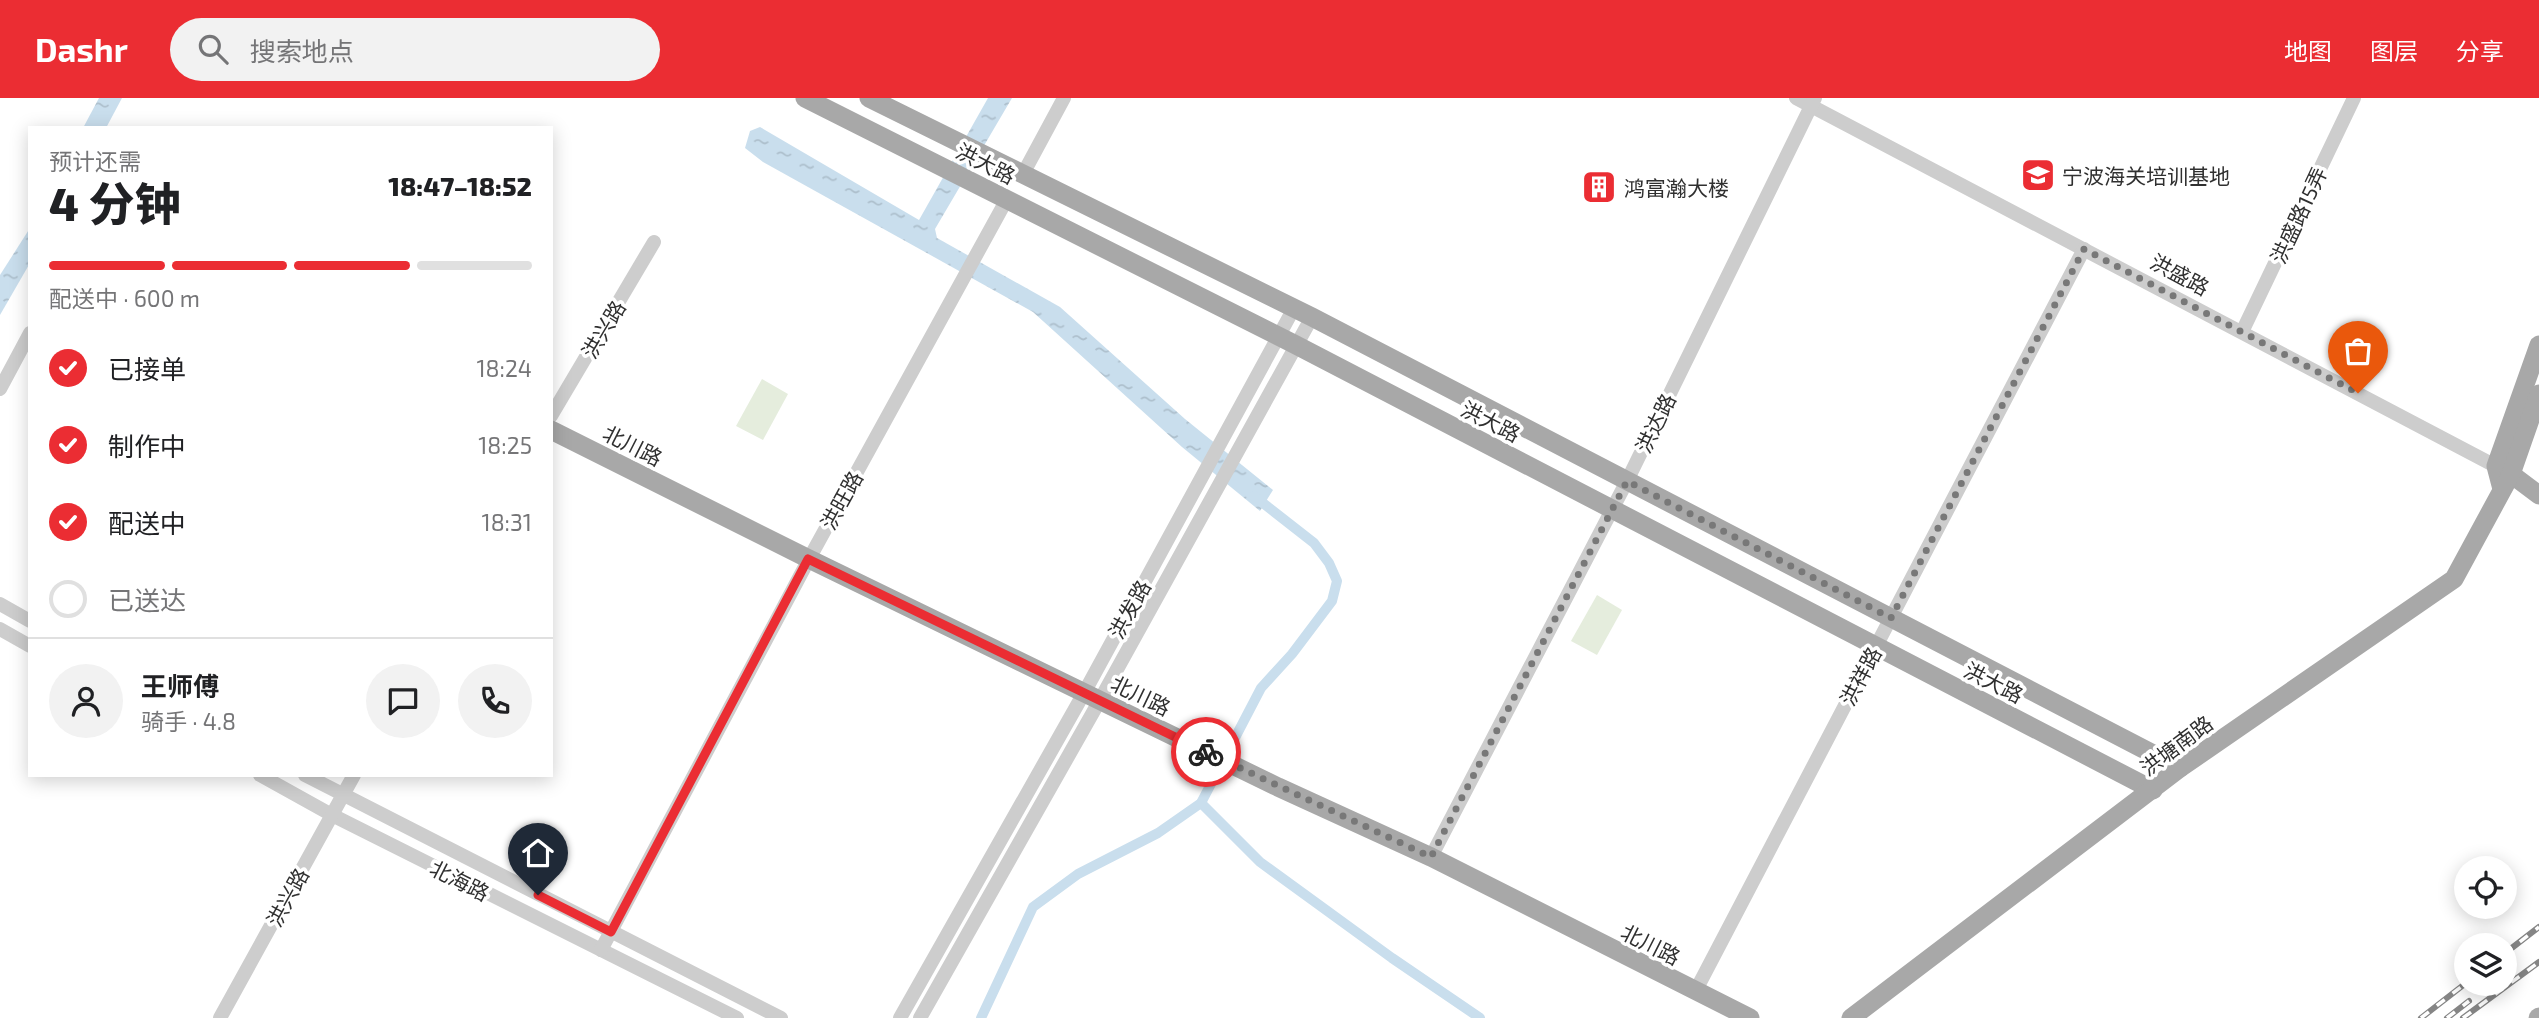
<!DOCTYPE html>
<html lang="zh">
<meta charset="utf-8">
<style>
:root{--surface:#fff;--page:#f2f2f2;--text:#202124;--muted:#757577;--line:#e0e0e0;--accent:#eb2d33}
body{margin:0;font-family:"Exo 2","Noto Sans SC",sans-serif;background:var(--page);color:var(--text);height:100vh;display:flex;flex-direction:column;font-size:26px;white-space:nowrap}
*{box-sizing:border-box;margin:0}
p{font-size:23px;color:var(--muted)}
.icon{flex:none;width:38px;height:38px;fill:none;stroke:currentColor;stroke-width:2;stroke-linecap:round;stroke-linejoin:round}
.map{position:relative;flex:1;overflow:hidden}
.sheet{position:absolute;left:28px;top:28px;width:525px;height:651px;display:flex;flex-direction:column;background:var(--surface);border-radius:0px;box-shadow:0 4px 18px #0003}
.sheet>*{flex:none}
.fabs{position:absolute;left:2454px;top:758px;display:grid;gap:14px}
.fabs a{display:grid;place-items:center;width:63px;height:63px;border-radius:50%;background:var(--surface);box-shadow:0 4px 18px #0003;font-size:35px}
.pin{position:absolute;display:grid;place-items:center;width:60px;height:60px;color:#fff;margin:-72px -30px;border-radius:50% 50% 50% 0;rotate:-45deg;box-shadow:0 0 7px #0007}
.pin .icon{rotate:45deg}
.courier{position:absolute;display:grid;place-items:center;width:70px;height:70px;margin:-35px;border:5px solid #eb2d33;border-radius:50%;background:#fff;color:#222;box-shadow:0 2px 9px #0007}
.summary em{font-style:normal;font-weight:800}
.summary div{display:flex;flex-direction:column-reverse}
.summary{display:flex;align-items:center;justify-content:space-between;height:119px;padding:0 21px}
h1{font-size:46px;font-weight:800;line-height:52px}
.bar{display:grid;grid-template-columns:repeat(4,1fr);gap:10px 7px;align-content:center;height:84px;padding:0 21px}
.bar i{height:9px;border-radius:5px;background:var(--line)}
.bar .current{background:var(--accent)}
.bar p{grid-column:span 4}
.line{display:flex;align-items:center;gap:18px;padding:0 21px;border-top:2px solid var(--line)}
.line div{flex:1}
.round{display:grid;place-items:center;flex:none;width:74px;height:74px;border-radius:37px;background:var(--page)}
ol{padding:0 21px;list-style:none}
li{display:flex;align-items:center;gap:21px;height:77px}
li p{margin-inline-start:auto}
li .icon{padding:7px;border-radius:50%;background:var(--accent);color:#fff;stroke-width:4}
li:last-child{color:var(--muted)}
li i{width:38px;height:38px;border:4px solid var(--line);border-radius:50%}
header{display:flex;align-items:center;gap:42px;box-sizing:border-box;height:98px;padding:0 35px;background:var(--accent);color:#fff}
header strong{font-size:33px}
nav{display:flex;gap:38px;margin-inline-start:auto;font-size:24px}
.search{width:490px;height:63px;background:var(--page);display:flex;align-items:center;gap:18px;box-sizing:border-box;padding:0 24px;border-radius:38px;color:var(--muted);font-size:26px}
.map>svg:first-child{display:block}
.park{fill:#e5eddd}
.water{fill:url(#water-ripples)}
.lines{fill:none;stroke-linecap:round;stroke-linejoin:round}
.canal{stroke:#c9deed;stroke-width:10}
.minor{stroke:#cdcdcd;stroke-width:14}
.major{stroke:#a8a8a8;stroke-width:19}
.rail-casing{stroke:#858585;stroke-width:6}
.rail{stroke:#fff;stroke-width:3.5;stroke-dasharray:10;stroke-linecap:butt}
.done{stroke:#787878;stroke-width:7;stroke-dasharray:0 12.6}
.route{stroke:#eb2d33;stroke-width:9}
.labels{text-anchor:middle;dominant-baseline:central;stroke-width:7;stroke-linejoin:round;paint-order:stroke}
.street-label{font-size:21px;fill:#303030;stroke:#fff}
.poi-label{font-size:21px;fill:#303030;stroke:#fff;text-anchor:start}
</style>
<header>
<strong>Dashr</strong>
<div class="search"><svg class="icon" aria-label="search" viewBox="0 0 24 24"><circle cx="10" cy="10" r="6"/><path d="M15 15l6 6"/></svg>搜索地点</div>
<nav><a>地图</a><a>图层</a><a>分享</a></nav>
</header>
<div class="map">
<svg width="2539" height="920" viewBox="0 0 2539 920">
<defs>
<pattern id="water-ripples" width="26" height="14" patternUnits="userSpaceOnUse" patternTransform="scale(1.75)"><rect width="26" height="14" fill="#c9deed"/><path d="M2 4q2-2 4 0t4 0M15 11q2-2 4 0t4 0" fill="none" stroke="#adbfcc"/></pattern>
</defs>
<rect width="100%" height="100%" fill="#fff"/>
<g class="park">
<path d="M 762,281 L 788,296 L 763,342 L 736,328 Z"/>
<path d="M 1597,497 L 1622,512 L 1597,557 L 1571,543 Z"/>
</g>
<g class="water">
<path d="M 99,0 L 122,0 L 106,30 L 83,30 Z"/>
<path d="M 988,0 L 1012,0 L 935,131 L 937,140 L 1060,209 L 1185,321 L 1273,392 L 1260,413 L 1182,349 L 1033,214 L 763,64 L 745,50 L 750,33 L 760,29 L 919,122 Z"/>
<path d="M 30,130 L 30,165 L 0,217 L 0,177 Z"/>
</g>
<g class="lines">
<g class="canal">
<path d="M 1201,705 L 1260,764 L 1392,860 L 1480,920"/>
<path d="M 981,920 L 1033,809 L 1078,776 L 1158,735 L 1201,705 L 1261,590 L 1292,556 L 1332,503 L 1337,483 L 1329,465 L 1314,445 L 1254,398"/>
</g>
<g class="minor">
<path d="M 1796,0 L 2503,372"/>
<path d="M 1023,76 L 1064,0"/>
<path d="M 2242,234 L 2354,0"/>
<path d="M 0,291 L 30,235"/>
<path d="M 551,318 L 654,144"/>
<path d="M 0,506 L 30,523"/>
<path d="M 0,531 L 30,548"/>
<path d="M 260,677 L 332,717 L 737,920"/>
<path d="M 305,677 L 781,920"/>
<path d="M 1431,759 L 1627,383 L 1815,0"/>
<path d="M 601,852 L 809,461 L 1007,101"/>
<path d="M 1695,894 L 2084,151"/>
<path d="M 220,920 L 354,677"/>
<path d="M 900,920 L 1084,595 L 1294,210"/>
<path d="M 920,920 L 1100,602 L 1312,219"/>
</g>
<g class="major">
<path d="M 805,0 L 1296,247 L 2153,692"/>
<path d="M 869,0 L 1312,219 L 2180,670"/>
<path d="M 551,332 L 809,461 L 1278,689 L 1431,759 L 1750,920"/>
<path d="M 2511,376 L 2539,397"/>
<path d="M 2502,391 L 2496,368 L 2539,247"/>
<path d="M 1851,920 L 2180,670 L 2454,481 L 2511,376 L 2539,296"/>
<path d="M 2538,920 L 2539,919"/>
</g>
<g class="rail-casing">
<g id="rail">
<path d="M 2504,856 L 2539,829"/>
<path d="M 2421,920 L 2466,885"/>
<path d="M 2447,920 L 2469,903"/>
<path d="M 2463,920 L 2539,864"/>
</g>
</g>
<use href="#rail" class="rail"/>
</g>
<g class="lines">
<path class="done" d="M 1206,654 L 1431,759 L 1627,383 L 1891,520 L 2084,151 L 2358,295"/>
<path class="route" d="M 538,797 L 611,834 L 808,461 L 1206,654"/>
</g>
<defs>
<g id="university-square" transform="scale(1.75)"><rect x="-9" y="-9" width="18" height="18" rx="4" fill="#eb2d33" stroke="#fff"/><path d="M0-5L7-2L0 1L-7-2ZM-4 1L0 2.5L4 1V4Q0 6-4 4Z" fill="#fff"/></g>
<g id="building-square" transform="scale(1.75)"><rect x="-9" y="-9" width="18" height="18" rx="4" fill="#eb2d33" stroke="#fff"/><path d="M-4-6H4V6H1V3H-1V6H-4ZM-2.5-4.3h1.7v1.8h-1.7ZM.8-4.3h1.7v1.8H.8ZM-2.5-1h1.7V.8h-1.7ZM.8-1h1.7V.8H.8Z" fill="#fff"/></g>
</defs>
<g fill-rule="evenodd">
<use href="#university-square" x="2038" y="77"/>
<use href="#building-square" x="1599" y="89"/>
</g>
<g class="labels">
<g class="street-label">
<text transform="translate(986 65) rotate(27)">洪大路</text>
<text transform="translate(2298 117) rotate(-65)">洪盛路15弄</text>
<text transform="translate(2180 176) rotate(28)">洪盛路</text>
<text transform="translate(603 231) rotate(-59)">洪兴路</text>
<text transform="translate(1491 323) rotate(27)">洪大路</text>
<text transform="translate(1655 325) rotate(-64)">洪达路</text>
<text transform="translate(633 347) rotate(27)">北川路</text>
<text transform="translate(841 402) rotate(-61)">洪旺路</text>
<text transform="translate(1129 511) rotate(-61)">洪发路</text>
<text transform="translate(1860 578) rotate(-62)">洪祥路</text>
<text transform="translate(1994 584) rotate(27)">洪大路</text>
<text transform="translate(1141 597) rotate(26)">北川路</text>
<text transform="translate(2176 647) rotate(-37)">洪塘南路</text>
<text transform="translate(460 782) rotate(27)">北海路</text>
<text transform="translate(287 799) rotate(-61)">洪兴路</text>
<text transform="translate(1651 846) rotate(27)">北川路</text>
</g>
<g class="poi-label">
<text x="2062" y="77">宁波海关培训基地</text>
<text x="1624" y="89">鸿富瀚大楼</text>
</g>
</g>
</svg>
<div class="fabs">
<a><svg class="icon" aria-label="locate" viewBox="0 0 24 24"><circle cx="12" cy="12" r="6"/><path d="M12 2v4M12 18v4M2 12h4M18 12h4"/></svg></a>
<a><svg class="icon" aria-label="layers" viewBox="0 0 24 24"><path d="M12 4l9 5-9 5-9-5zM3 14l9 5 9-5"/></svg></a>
</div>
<div class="pin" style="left:2358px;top:295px;background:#ea580c"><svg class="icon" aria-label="bag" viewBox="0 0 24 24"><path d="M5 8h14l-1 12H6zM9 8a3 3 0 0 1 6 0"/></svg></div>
<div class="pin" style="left:538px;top:797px;background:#1f2937"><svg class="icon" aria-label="home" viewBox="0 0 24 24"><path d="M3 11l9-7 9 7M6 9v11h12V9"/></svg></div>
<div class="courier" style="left:1206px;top:654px"><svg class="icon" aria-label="bike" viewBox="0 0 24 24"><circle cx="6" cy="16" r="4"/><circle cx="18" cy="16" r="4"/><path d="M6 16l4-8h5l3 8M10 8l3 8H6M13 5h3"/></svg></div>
<section class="sheet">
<div class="summary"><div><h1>4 分钟</h1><p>预计还需</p></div><em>18:47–18:52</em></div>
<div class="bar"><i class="current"></i><i class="current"></i><i class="current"></i><i></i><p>配送中 · 600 m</p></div>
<ol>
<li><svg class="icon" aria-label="check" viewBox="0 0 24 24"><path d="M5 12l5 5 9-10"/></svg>已接单<p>18:24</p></li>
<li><svg class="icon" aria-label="check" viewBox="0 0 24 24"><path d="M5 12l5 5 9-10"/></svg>制作中<p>18:25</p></li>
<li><svg class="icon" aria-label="check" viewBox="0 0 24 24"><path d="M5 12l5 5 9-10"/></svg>配送中<p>18:31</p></li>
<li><i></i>已送达</li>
</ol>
<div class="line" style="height:126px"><a class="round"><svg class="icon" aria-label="person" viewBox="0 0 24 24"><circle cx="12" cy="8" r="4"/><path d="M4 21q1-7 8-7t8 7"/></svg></a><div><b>王师傅</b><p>骑手 · 4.8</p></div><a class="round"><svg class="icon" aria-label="chat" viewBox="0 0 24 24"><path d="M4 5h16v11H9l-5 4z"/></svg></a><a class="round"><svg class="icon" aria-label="phone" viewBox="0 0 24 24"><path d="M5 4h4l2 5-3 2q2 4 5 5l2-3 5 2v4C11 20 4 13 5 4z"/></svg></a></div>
</section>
</div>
